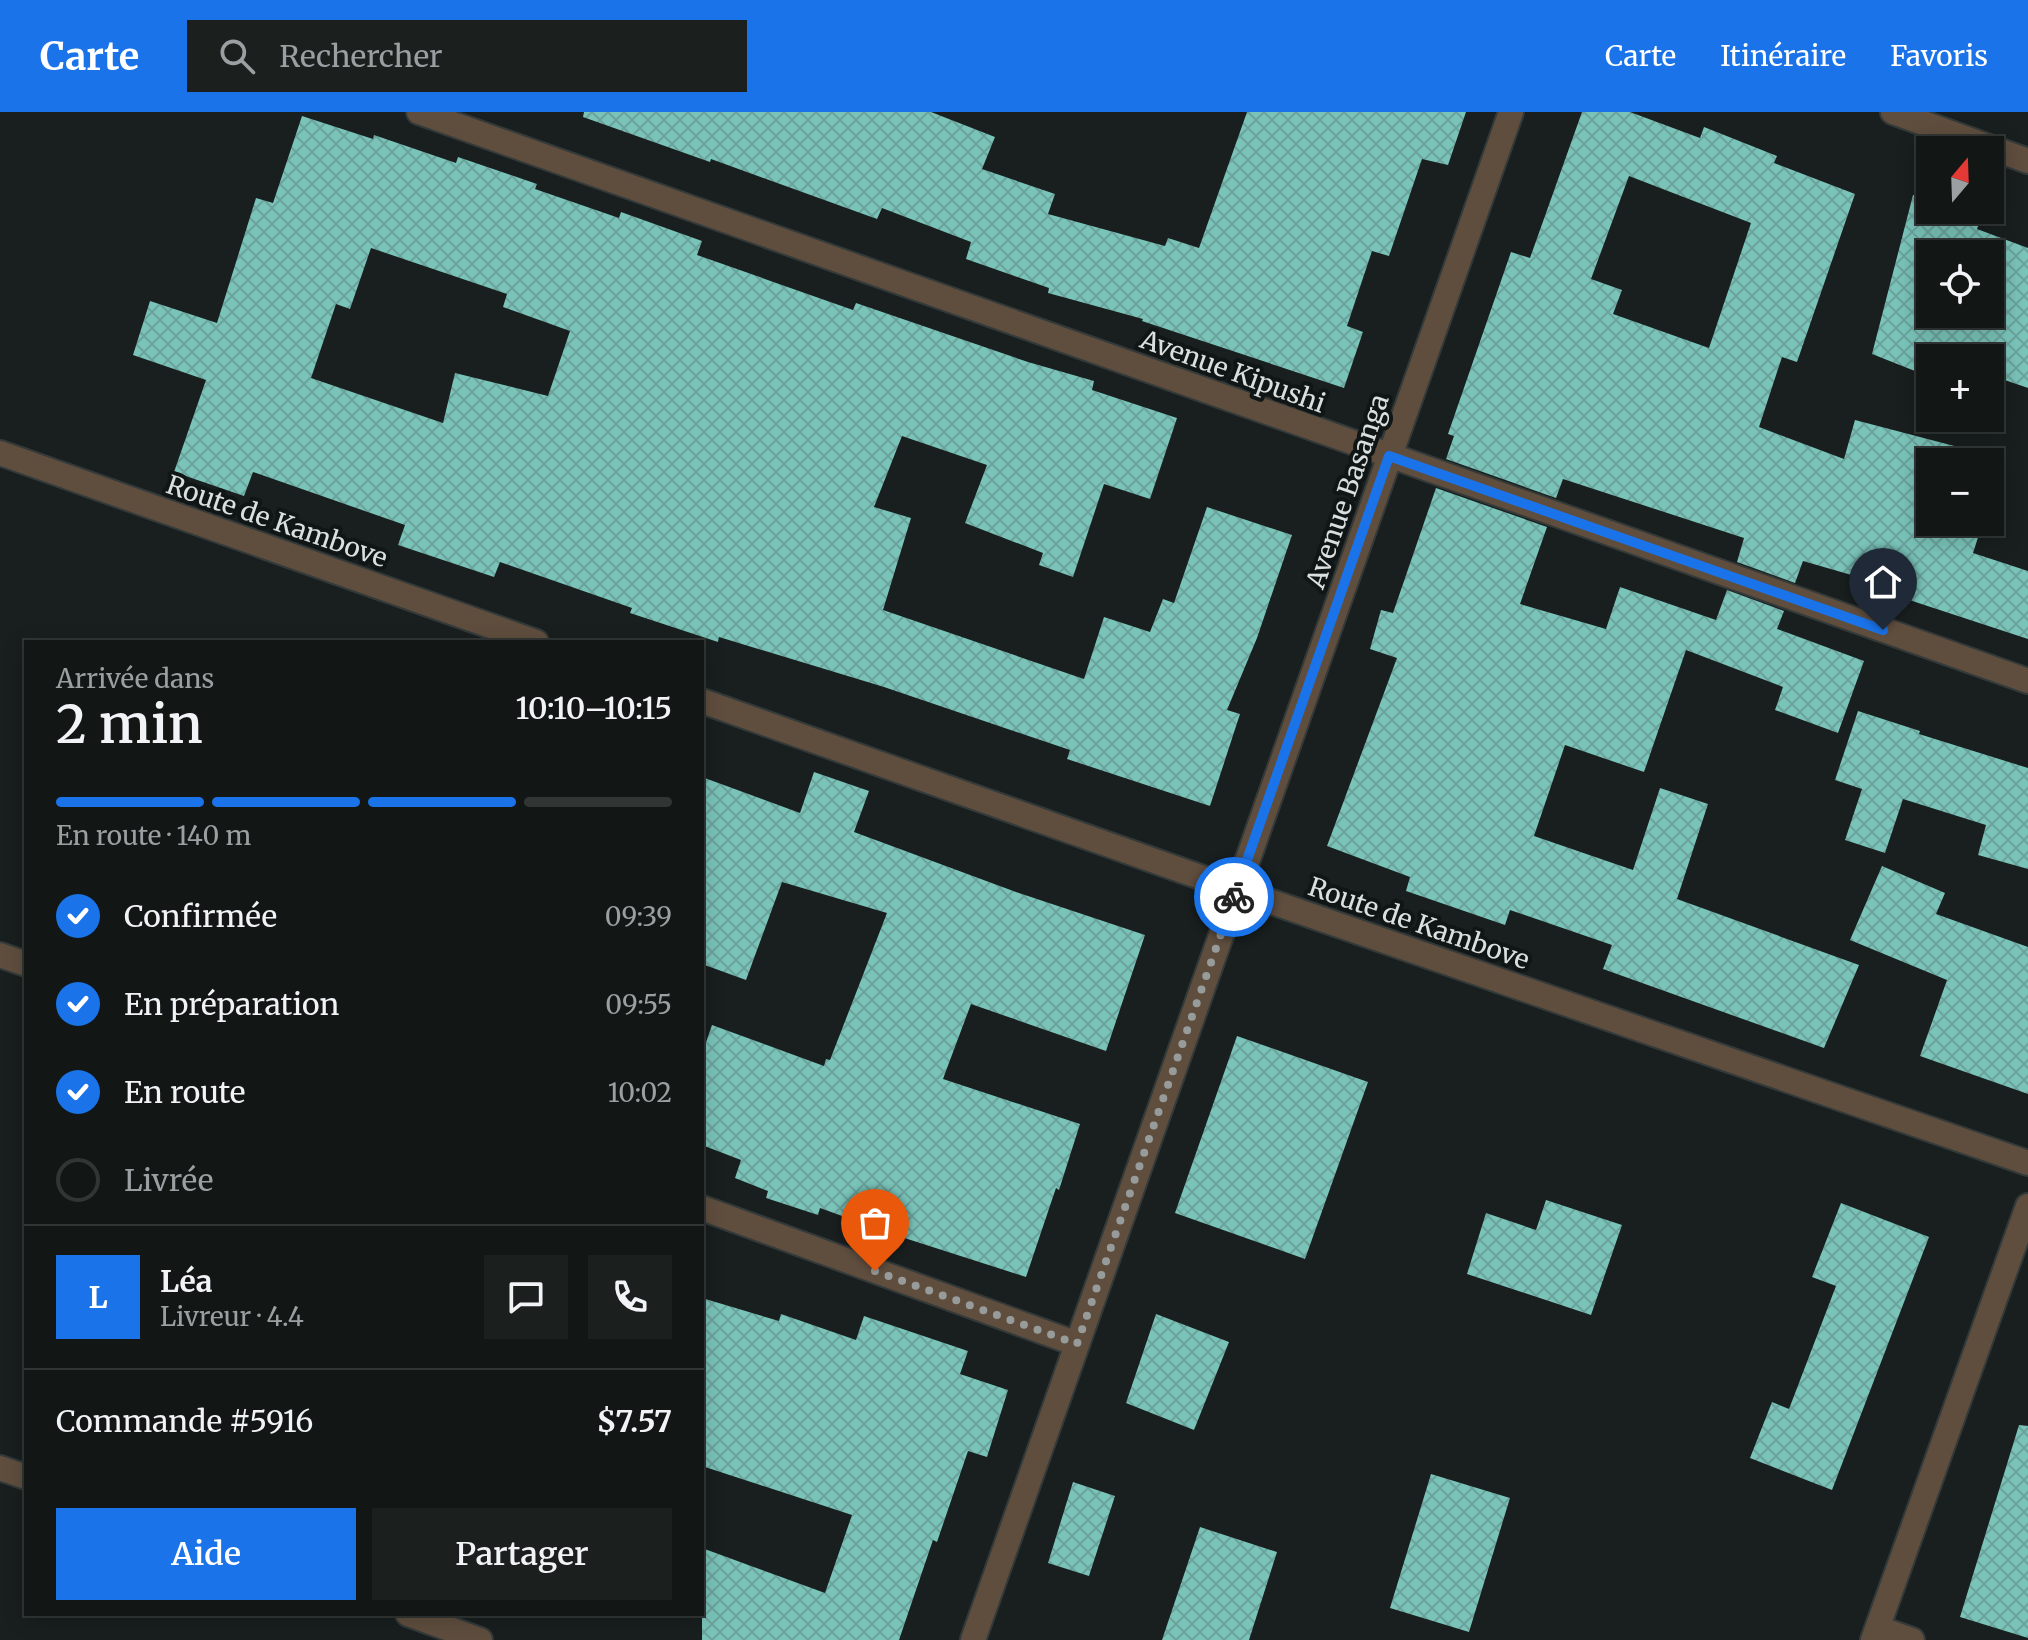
<!DOCTYPE html>
<html lang="fr">
<meta charset="utf-8">
<style>
:root{--surface:#121716;--page:#1b201f;--text:#f1f3f6;--muted:#9c9fa1;--line:#313635;--accent:#1a73e8}
body{margin:0;font-family:Merriweather,serif;background:var(--page);color:var(--text);height:100vh;display:flex;flex-direction:column;font-size:30px;white-space:nowrap}
*{box-sizing:border-box;margin:0}
p{font-size:26px;color:var(--muted)}
.icon{flex:none;width:44px;height:44px;fill:none;stroke:currentColor;stroke-width:2;stroke-linecap:round;stroke-linejoin:round}
.map{position:relative;flex:1;overflow:hidden}
.details{position:absolute;left:24px;top:528px;width:680px;height:976px;display:flex;flex-direction:column;background:var(--surface);border-radius:0px;box-shadow:0 4px 20px #0003,0 0 0 2px var(--line)}
.details>*{flex:none}
.needle{width:52px;rotate:19deg}
.fabs{position:absolute;left:1916px;top:24px;display:grid;gap:16px}
.fabs a{display:grid;place-items:center;width:88px;height:88px;border-radius:0px;background:var(--surface);box-shadow:0 4px 20px #0003,0 0 0 2px var(--line);font-size:40px}
.pin{position:absolute;display:grid;place-items:center;width:68px;height:68px;color:#fff;margin:-82px -34px;border-radius:50% 50% 50% 0;rotate:-45deg;box-shadow:0 0 8px #0007}
.pin .icon{rotate:45deg}
.courier{position:absolute;display:grid;place-items:center;width:80px;height:80px;margin:-40px;border:6px solid #1a73e8;border-radius:50%;background:#fff;color:#222;box-shadow:0 2px 10px #0007}
.overview em{font-style:normal;font-weight:600}
.overview div{display:flex;flex-direction:column-reverse}
.overview{display:flex;align-items:center;justify-content:space-between;height:136px;padding:0 32px}
h1{font-size:52px;font-weight:600;line-height:60px}
.bar{display:grid;grid-template-columns:repeat(4,1fr);gap:12px 8px;align-content:center;height:96px;padding:0 32px}
.bar i{height:10px;border-radius:6px;background:var(--line)}
.bar .current{background:var(--accent)}
.bar p{grid-column:span 4}
.line{display:flex;align-items:center;gap:20px;padding:0 32px;border-top:2px solid var(--line)}
.line div{flex:1}
.round{display:grid;place-items:center;flex:none;width:84px;height:84px;border-radius:0px;background:var(--page)}
ol{padding:0 32px;list-style:none}
li{display:flex;align-items:center;gap:24px;height:88px}
li p{margin-inline-start:auto}
li .icon{padding:8px;border-radius:50%;background:var(--accent);color:#fff;stroke-width:4}
li:last-child{color:var(--muted)}
li i{width:44px;height:44px;border:4px solid var(--line);border-radius:50%}
.button{display:flex;gap:16px;margin-top:auto;padding:16px 32px}
.button a{flex:1;height:92px;border-radius:0px;background:var(--accent);color:#fff;font-size:32px;font-weight:600;line-height:92px;text-align:center}
.button a+a{background:var(--page);color:var(--text)}
header{display:flex;align-items:center;gap:48px;box-sizing:border-box;height:112px;padding:0 40px;background:var(--accent);color:#fff}
header strong{font-size:38px}
nav{display:flex;gap:44px;margin-inline-start:auto;font-size:28px}
.search{width:560px;height:72px;background:var(--page);display:flex;align-items:center;gap:20px;box-sizing:border-box;padding:0 28px;border-radius:0px;color:var(--muted);font-size:30px}
.map>svg:first-child{display:block}
.building{fill:url(#building-cross-hatch);fill-rule:evenodd}
.lines{fill:none;stroke-linecap:round;stroke-linejoin:round}
.minor-casing{stroke:#333a39;stroke-width:28}
.minor{stroke:#5f4e3e;stroke-width:24}
.done{stroke:#979c9b;stroke-width:8;stroke-dasharray:0 14.4}
.route{stroke:#1a73e8;stroke-width:10}
.labels{text-anchor:middle;dominant-baseline:central;stroke-width:8;stroke-linejoin:round;paint-order:stroke}
.street-label{font-size:26px;fill:#dbe0df;stroke:#0f1615}
</style>
<header>
<strong>Carte</strong>
<div class="search"><svg class="icon" aria-label="search" viewBox="0 0 24 24"><circle cx="10" cy="10" r="6"/><path d="M15 15l6 6"/></svg>Rechercher</div>
<nav><a>Carte</a><a>Itinéraire</a><a>Favoris</a></nav>
</header>
<div class="map">
<svg width="2028" height="1528" viewBox="0 0 2028 1528">
<defs>
<pattern id="building-cross-hatch" width="8" height="8" patternUnits="userSpaceOnUse" patternTransform="scale(2)"><rect width="8" height="8" fill="#79c3b9"/><path d="M0 0l8 8M0 8l8-8" fill="none" stroke="#6ba39c"/></pattern>
</defs>
<rect width="100%" height="100%" fill="#181f1e"/>
<g class="building">
<path d="M 584,0 L 931,0 L 995,25 L 982,57 L 1055,82 L 1048,102 L 1165,134 L 1168,126 L 1199,136 L 1247,0 L 1466,0 L 1448,53 L 1422,47 L 1389,144 L 1372,139 L 1347,214 L 1363,220 L 1344,276 L 1142,209 L 1143,207 L 1048,181 L 1049,176 L 966,147 L 971,130 L 882,96 L 877,107 L 711,47 L 710,50 L 583,5 Z"/>
<path d="M 1582,0 L 1630,0 L 1700,26 L 1704,15 L 1777,44 L 1774,51 L 1855,82 L 1797,250 L 1782,245 L 1759,315 L 1844,347 L 1855,308 L 2004,347 L 1990,389 L 1990,350 L 1930,350 L 1930,410 L 1983,410 L 1973,441 L 2028,459 L 2028,527 L 1891,482 L 1893,475 L 1803,449 L 1795,471 L 1737,450 L 1744,426 L 1563,367 L 1556,386 L 1446,347 L 1454,324 L 1448,322 L 1511,140 L 1530,146 ZM 1629,64 L 1751,111 L 1709,236 L 1613,202 L 1622,178 L 1591,167 Z"/>
<path d="M 302,4 L 373,27 L 374,23 L 456,51 L 458,45 L 537,72 L 535,77 L 619,106 L 621,100 L 702,129 L 697,143 L 853,198 L 856,191 L 1028,250 L 1094,269 L 1092,278 L 1177,306 L 1150,387 L 1104,372 L 1073,465 L 1039,453 L 1043,441 L 965,411 L 987,353 L 902,324 L 874,395 L 911,406 L 883,498 L 1084,567 L 1104,505 L 1150,520 L 1163,487 L 1174,491 L 1207,395 L 1292,423 L 1257,526 L 1227,598 L 1240,602 L 1210,694 L 1067,647 L 1070,638 L 884,575 L 719,525 L 718,530 L 630,501 L 632,496 L 500,450 L 494,465 L 398,433 L 405,413 L 253,360 L 244,384 L 174,360 L 206,268 L 133,243 L 150,189 L 217,211 L 256,86 L 273,91 ZM 371,136 L 507,182 L 503,195 L 570,219 L 548,284 L 455,261 L 443,311 L 311,266 L 336,192 L 350,197 Z"/>
<path d="M 1913,83 L 1930,89 L 1930,98 L 1952,98 L 1980,109 L 1977,117 L 2028,136 L 2028,276 L 1993,264 L 1990,272 L 1990,246 L 1930,246 L 1930,265 L 1872,242 ZM 1930,142 L 1990,142 L 1990,202 L 1930,202 Z"/>
<path d="M 1436,376 L 1547,415 L 1520,492 L 1606,517 L 1620,475 L 1716,508 L 1727,478 L 1784,499 L 1777,517 L 1864,549 L 1838,621 L 1775,598 L 1783,575 L 1686,538 L 1644,660 L 1565,633 L 1534,724 L 1633,758 L 1660,676 L 1708,692 L 1677,787 L 1859,853 L 1824,936 L 1603,857 L 1612,833 L 1510,798 L 1505,813 L 1406,779 L 1410,765 L 1327,734 L 1397,546 L 1370,537 L 1381,498 L 1393,501 Z"/>
<path d="M 1858,599 L 1920,619 L 1919,622 L 2028,656 L 2028,757 L 1978,743 L 1986,713 L 1903,687 L 1885,741 L 1845,728 L 1862,677 L 1835,668 Z"/>
<path d="M 814,660 L 869,679 L 854,720 L 1019,781 L 1145,823 L 1106,939 L 971,892 L 943,967 L 1080,1012 L 1059,1078 L 1056,1076 L 1026,1165 L 892,1122 L 820,1096 L 818,1103 L 766,1086 L 768,1079 L 735,1066 L 741,1048 L 702,1033 L 702,942 L 712,913 L 824,954 L 826,947 L 830,948 L 887,801 L 782,770 L 746,868 L 702,852 L 702,665 L 800,701 Z"/>
<path d="M 1882,754 L 1945,781 L 1936,802 L 2028,835 L 2028,982 L 1920,944 L 1947,868 L 1850,828 Z"/>
<path d="M 1237,924 L 1368,970 L 1305,1147 L 1175,1101 Z"/>
<path d="M 1546,1088 L 1622,1113 L 1591,1203 L 1467,1162 L 1486,1101 L 1536,1118 Z"/>
<path d="M 1841,1091 L 1929,1125 L 1832,1378 L 1750,1346 L 1772,1290 L 1789,1297 L 1836,1174 L 1812,1165 Z"/>
<path d="M 702,1186 L 779,1209 L 781,1202 L 856,1228 L 864,1204 L 968,1239 L 960,1262 L 1008,1278 L 987,1345 L 968,1339 L 937,1430 L 933,1428 L 899,1528 L 702,1528 L 702,1436 L 825,1481 L 852,1403 L 702,1354 Z"/>
<path d="M 1156,1202 L 1229,1230 L 1194,1318 L 1126,1291 Z"/>
<path d="M 2019,1313 L 2028,1314 L 2028,1526 L 1960,1505 Z"/>
<path d="M 1431,1362 L 1510,1386 L 1469,1520 L 1390,1496 Z"/>
<path d="M 1073,1370 L 1115,1384 L 1089,1464 L 1048,1451 Z"/>
<path d="M 1200,1415 L 1277,1440 L 1249,1528 L 1162,1528 Z"/>
</g>
<g class="lines">
<g class="minor-casing">
<g id="minor">
<path d="M 419,0 L 2028,569"/>
<path d="M 1893,0 L 2028,49"/>
<path d="M 0,341 L 536,530"/>
<path d="M 702,589 L 1237,778 L 2028,1051"/>
<path d="M 0,843 L 26,852"/>
<path d="M 702,1096 L 1077,1232"/>
<path d="M 0,1356 L 26,1365"/>
<path d="M 408,1502 L 480,1528"/>
<path d="M 1878,1516 L 1912,1528"/>
<path d="M 973,1528 L 1511,0"/>
<path d="M 1873,1528 L 2028,1094"/>
</g>
</g>
<use href="#minor" class="minor"/>
</g>
<g class="lines">
<path class="done" d="M 875,1159 L 1077,1232 L 1234,785"/>
<path class="route" d="M 1234,785 L 1389,344 L 1883,518"/>
</g>
<g class="labels">
<g class="street-label">
<text transform="translate(1233 259) rotate(20)">Avenue Kipushi</text>
<text transform="translate(1347 379) rotate(-71)">Avenue Basanga</text>
<text transform="translate(277 409) rotate(19)">Route de Kambove</text>
<text transform="translate(1419 811) rotate(19)">Route de Kambove</text>
</g>
</g>
</svg>
<div class="fabs">
<a><svg class="needle" viewBox="-14 -14 28 28"><path d="M0-13l5 13h-10z" fill="#e53935"/><path d="M0 13l5-13h-10z" fill="#9c9fa1"/></svg></a>
<a><svg class="icon" aria-label="locate" viewBox="0 0 24 24"><circle cx="12" cy="12" r="6"/><path d="M12 2v4M12 18v4M2 12h4M18 12h4"/></svg></a>
<a>+</a>
<a>−</a>
</div>
<div class="pin" style="left:875px;top:1159px;background:#ea580c"><svg class="icon" aria-label="bag" viewBox="0 0 24 24"><path d="M5 8h14l-1 12H6zM9 8a3 3 0 0 1 6 0"/></svg></div>
<div class="pin" style="left:1883px;top:518px;background:#1f2937"><svg class="icon" aria-label="home" viewBox="0 0 24 24"><path d="M3 11l9-7 9 7M6 9v11h12V9"/></svg></div>
<div class="courier" style="left:1234px;top:785px"><svg class="icon" aria-label="bike" viewBox="0 0 24 24"><circle cx="6" cy="16" r="4"/><circle cx="18" cy="16" r="4"/><path d="M6 16l4-8h5l3 8M10 8l3 8H6M13 5h3"/></svg></div>
<section class="details">
<div class="overview"><div><h1>2 min</h1><p>Arrivée dans</p></div><em>10:10–10:15</em></div>
<div class="bar"><i class="current"></i><i class="current"></i><i class="current"></i><i></i><p>En route · 140 m</p></div>
<ol>
<li><svg class="icon" aria-label="check" viewBox="0 0 24 24"><path d="M5 12l5 5 9-10"/></svg>Confirmée<p>09:39</p></li>
<li><svg class="icon" aria-label="check" viewBox="0 0 24 24"><path d="M5 12l5 5 9-10"/></svg>En préparation<p>09:55</p></li>
<li><svg class="icon" aria-label="check" viewBox="0 0 24 24"><path d="M5 12l5 5 9-10"/></svg>En route<p>10:02</p></li>
<li><i></i>Livrée</li>
</ol>
<div class="line" style="height:144px"><b class="round" style="background:var(--accent);color:#fff">L</b><div><b>Léa</b><p>Livreur · 4.4</p></div><a class="round"><svg class="icon" aria-label="chat" viewBox="0 0 24 24"><path d="M4 5h16v11H9l-5 4z"/></svg></a><a class="round"><svg class="icon" aria-label="phone" viewBox="0 0 24 24"><path d="M5 4h4l2 5-3 2q2 4 5 5l2-3 5 2v4C11 20 4 13 5 4z"/></svg></a></div>
<div class="line" style="height:104px"><div>Commande #5916</div><b>$7.57</b></div>
<div class="button"><a>Aide</a><a>Partager</a></div>
</section>
</div>
